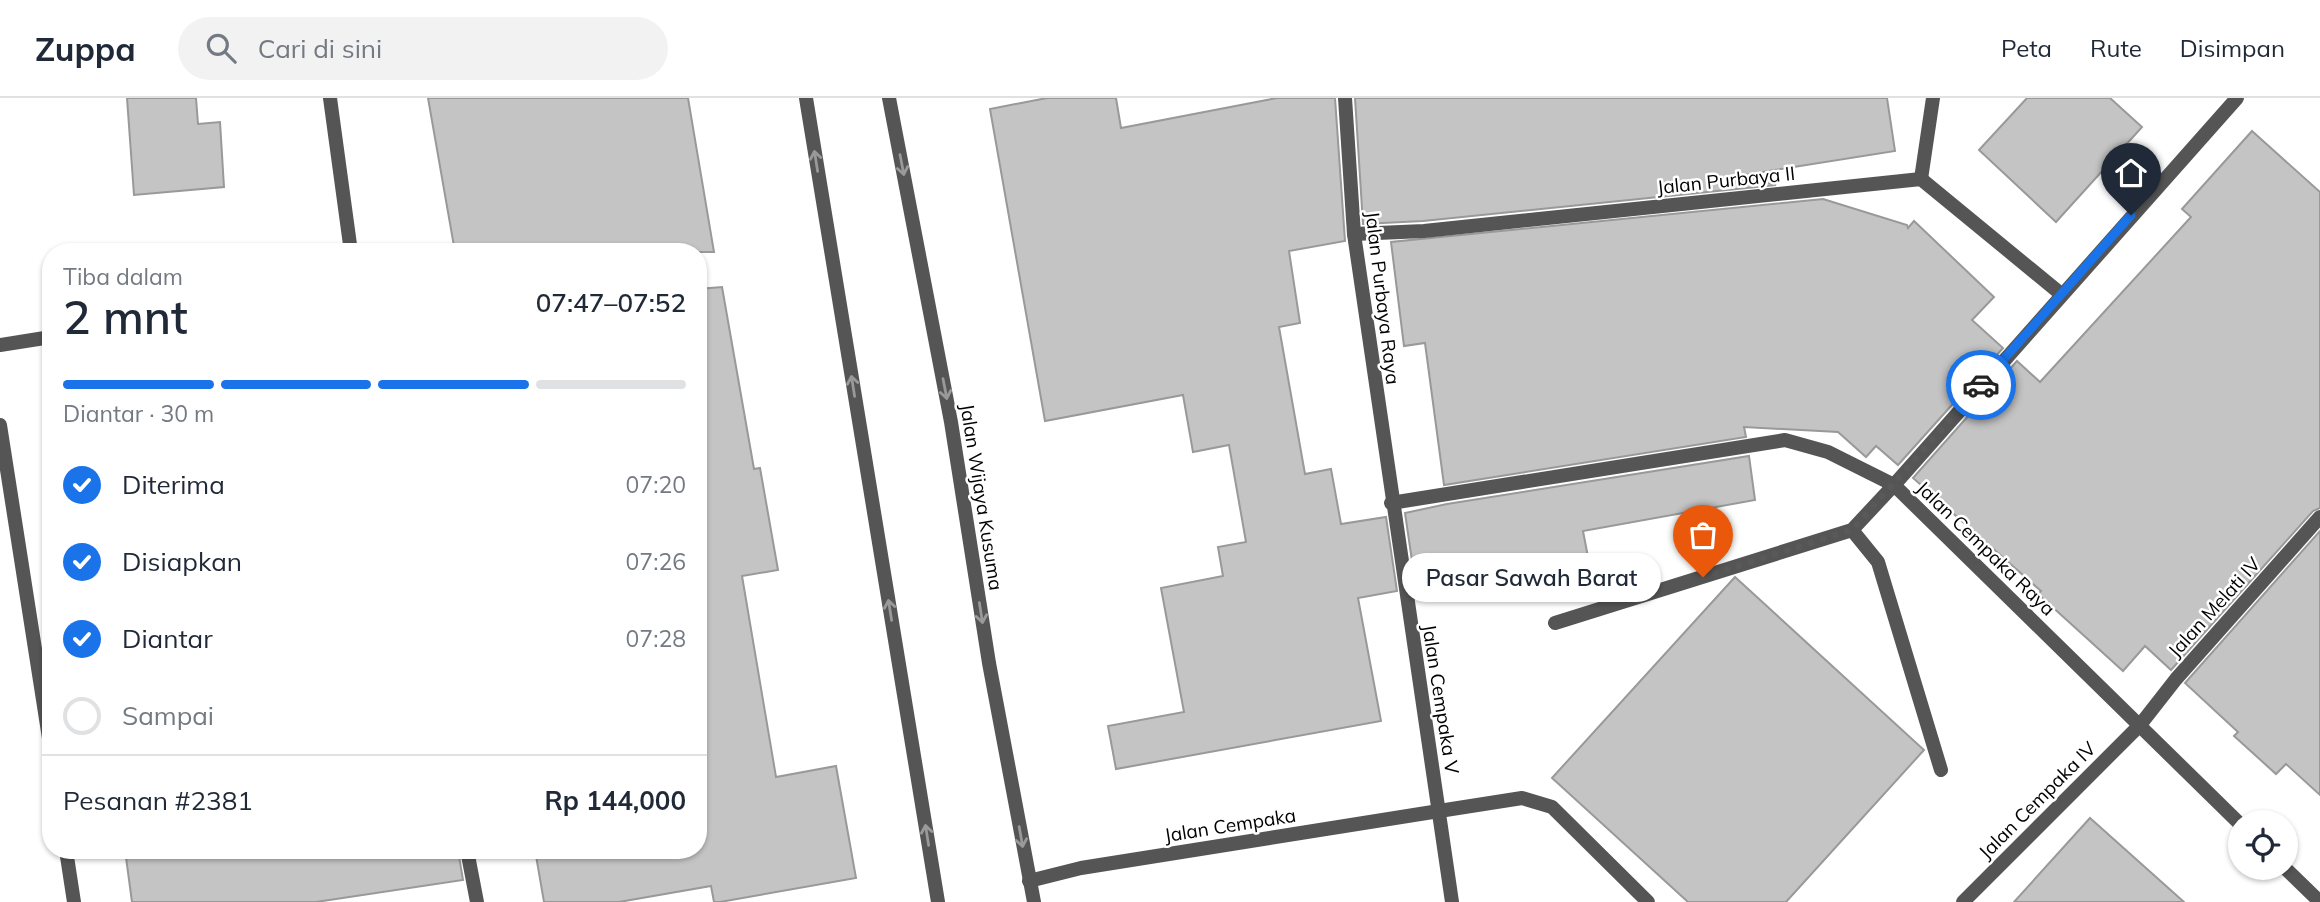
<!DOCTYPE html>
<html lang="id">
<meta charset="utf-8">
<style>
:root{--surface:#fff;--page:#f2f2f3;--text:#1f2937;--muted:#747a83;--line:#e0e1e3;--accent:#1a73e8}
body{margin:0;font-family:Mulish,sans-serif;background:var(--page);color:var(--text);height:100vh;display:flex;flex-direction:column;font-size:26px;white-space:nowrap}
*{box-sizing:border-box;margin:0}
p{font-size:23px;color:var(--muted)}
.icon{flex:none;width:38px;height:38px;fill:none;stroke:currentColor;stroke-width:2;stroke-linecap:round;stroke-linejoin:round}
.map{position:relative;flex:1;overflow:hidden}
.sheet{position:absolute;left:42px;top:145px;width:665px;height:616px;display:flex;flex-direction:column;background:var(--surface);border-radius:28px;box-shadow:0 2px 5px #0004}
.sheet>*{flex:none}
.buttons{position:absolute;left:2228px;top:712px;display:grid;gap:14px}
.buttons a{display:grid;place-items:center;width:70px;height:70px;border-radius:50%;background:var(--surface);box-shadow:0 2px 5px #0004;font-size:35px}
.pin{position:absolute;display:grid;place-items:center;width:60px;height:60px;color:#fff;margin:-72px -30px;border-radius:50% 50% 50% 0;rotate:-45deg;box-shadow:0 0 7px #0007}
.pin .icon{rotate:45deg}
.courier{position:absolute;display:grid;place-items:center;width:70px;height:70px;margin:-35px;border:5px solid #1a73e8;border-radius:50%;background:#fff;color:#222;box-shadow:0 2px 9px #0007}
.bubble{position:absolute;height:49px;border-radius:24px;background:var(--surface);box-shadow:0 2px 5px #0004;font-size:23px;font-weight:600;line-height:49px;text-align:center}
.head em{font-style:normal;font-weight:600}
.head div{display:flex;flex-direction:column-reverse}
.head{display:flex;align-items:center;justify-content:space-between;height:119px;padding:0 21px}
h1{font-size:46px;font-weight:600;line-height:52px}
.bar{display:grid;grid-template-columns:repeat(4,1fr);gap:10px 7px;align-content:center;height:84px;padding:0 21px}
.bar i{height:9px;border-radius:5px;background:var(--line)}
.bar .active{background:var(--accent)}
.bar p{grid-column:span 4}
.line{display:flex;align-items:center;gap:18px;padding:0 21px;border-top:2px solid var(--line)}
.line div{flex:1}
ol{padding:0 21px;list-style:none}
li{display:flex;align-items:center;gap:21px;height:77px}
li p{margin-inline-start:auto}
li .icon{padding:7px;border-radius:50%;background:var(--accent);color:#fff;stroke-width:4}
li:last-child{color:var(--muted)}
li i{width:38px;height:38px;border:4px solid var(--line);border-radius:50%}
header{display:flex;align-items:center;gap:42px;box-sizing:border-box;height:98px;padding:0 35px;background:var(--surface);border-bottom:2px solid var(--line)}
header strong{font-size:33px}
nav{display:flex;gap:38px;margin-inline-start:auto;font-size:24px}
.search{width:490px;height:63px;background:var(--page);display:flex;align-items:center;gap:18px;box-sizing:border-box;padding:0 24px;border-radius:38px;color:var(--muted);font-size:26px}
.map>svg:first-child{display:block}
.building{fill:#c4c4c4;stroke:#999;stroke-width:2}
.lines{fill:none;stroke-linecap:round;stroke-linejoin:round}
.lane{stroke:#555;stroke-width:14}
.street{stroke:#555;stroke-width:14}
.oneway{stroke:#999}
.done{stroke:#595959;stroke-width:7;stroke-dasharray:0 12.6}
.route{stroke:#1a73e8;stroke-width:9}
.labels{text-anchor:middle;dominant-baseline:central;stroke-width:5;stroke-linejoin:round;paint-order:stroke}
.street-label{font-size:19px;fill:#000;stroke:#fff}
</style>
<header>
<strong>Zuppa</strong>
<div class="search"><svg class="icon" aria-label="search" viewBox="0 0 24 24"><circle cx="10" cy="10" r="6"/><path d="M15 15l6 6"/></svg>Cari di sini</div>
<nav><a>Peta</a><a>Rute</a><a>Disimpan</a></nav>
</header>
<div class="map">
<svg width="2320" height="804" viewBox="0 0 2320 804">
<rect width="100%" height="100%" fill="#fff"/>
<g class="building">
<path d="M 127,0 L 196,0 L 198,26 L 220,24 L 224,89 L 134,97 Z"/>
<path d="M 428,0 L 688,0 L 714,154 L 455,154 Z"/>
<path d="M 1047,0 L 1116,0 L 1121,30 L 1277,0 L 1335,0 L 1345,143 L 1289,153 L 1300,225 L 1279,229 L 1305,376 L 1331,371 L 1341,426 L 1386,419 L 1397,493 L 1358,500 L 1381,623 L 1116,671 L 1108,628 L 1184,614 L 1161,490 L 1223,478 L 1218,449 L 1246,444 L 1229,347 L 1193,354 L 1183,297 L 1045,323 L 990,11 Z"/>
<path d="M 1355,0 L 1887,0 L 1895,53 L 1744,77 L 1776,87 L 1423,123 L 1363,126 Z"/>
<path d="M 2027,0 L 2110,0 L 2142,29 L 2056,124 L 1979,52 Z"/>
<path d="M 2252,33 L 2320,94 L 2320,410 L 2313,413 L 2171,572 L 2145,548 L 2123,573 L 2038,496 L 2041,493 L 1913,380 L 2017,263 L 2040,284 L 2191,119 L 2182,111 Z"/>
<path d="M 1823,101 L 1907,127 L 1908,130 L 1914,123 L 1994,199 L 1972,222 L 2003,250 L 1898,367 L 1876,348 L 1866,359 L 1838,334 L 1744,329 L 1746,339 L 1444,387 L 1425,245 L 1404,248 L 1391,144 Z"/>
<path d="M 722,189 L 754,371 L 760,370 L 778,472 L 742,478 L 776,679 L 836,668 L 856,780 L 720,804 L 714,804 L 711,788 L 619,804 L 544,804 L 535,752 L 698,752 L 698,191 Z"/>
<path d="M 1749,358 L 1755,402 L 1583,433 L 1588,459 L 1416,490 L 1405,415 L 1447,406 Z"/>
<path d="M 2320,433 L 2320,697 L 2286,666 L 2276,676 L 2234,638 L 2238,634 L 2185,585 Z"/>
<path d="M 1735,479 L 1924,652 L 1786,804 L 1688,804 L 1552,680 Z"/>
<path d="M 2090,720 L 2184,804 L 2014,804 Z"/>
<path d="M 125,752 L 458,752 L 463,782 L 316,804 L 132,804 Z"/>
</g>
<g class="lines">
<g class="lane">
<path d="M 1852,432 L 1878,464 L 1941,672"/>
<path d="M 1555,525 L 1852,432 L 1894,387"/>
<path d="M 1439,713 L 1522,700 L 1552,709 L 1648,804"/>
</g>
<g class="street">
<path d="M 330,0 L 351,154"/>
<path d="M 806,0 L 938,804"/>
<path d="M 889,0 L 951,324 L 989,565 L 1034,804"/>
<path d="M 1345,0 L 1354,136 L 1452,804"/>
<path d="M 1921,81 L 1933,0"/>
<path d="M 1354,136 L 1424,133 L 1921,81 L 2061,196"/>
<path d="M 0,247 L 51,239"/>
<path d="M 0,327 L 51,653"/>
<path d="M 1894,387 L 2237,0"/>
<path d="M 1391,405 L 1785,342 L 1828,354 L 1894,387 L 2240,726"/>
<path d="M 66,752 L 74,804"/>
<path d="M 467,752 L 477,804"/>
<path d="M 2285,770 L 2320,804"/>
<path d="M 1029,783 L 1081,770 L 1439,713"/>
<path d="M 1963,804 L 2140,627 L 2176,581 L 2320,419"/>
</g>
</g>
<defs><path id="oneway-shaft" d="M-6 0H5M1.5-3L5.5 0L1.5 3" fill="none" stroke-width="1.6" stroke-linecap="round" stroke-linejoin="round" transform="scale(1.75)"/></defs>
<g class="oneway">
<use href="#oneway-shaft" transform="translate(816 63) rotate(-99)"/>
<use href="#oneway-shaft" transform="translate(902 67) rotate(79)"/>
<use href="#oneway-shaft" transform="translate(853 288) rotate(-99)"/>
<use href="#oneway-shaft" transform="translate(945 291) rotate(79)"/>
<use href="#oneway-shaft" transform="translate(890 512) rotate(-99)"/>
<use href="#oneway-shaft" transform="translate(981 515) rotate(81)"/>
<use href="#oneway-shaft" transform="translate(927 737) rotate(-99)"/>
<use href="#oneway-shaft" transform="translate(1021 739) rotate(80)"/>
</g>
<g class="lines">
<path class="done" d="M 1703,479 L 1852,432 L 1981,287"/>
<path class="route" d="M 1981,287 L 2131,117"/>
</g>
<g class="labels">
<g class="street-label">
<text transform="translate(1726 82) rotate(-6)">Jalan Purbaya II</text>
<text transform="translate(1383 200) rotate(83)">Jalan Purbaya Raya</text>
<text transform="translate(982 399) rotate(81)">Jalan Wijaya Kusuma</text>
<text transform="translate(1986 450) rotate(44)">Jalan Cempaka Raya</text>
<text transform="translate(2214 509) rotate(-48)">Jalan Melati IV</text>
<text transform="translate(1441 601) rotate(81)">Jalan Cempaka V</text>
<text transform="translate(2037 702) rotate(-45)">Jalan Cempaka IV</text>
<text transform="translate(1230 727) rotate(-9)">Jalan Cempaka</text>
</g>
</g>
</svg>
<div class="buttons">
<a><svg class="icon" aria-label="locate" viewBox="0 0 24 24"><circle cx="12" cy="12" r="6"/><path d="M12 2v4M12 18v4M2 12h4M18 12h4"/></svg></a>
</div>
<div class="pin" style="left:1703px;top:479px;background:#ea580c"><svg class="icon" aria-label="bag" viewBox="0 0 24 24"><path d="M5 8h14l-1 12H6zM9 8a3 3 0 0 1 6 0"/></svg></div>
<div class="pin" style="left:2131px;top:117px;background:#1f2937"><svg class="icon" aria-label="home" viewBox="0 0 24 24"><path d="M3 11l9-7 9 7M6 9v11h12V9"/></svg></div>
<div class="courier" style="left:1981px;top:287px"><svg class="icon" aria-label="car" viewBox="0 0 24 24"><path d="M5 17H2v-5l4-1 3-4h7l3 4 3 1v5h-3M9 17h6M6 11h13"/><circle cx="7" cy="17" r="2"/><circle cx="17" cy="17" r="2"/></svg></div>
<div class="bubble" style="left:1402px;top:455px;width:259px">Pasar Sawah Barat</div>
<section class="sheet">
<div class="head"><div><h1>2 mnt</h1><p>Tiba dalam</p></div><em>07:47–07:52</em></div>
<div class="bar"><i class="active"></i><i class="active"></i><i class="active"></i><i></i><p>Diantar · 30 m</p></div>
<ol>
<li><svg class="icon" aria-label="check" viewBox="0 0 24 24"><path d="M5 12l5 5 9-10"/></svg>Diterima<p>07:20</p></li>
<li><svg class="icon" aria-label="check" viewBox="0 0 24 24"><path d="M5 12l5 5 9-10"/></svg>Disiapkan<p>07:26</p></li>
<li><svg class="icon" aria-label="check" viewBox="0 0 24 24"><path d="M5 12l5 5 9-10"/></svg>Diantar<p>07:28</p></li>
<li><i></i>Sampai</li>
</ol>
<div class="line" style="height:91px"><div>Pesanan #2381</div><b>Rp 144,000</b></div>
</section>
</div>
